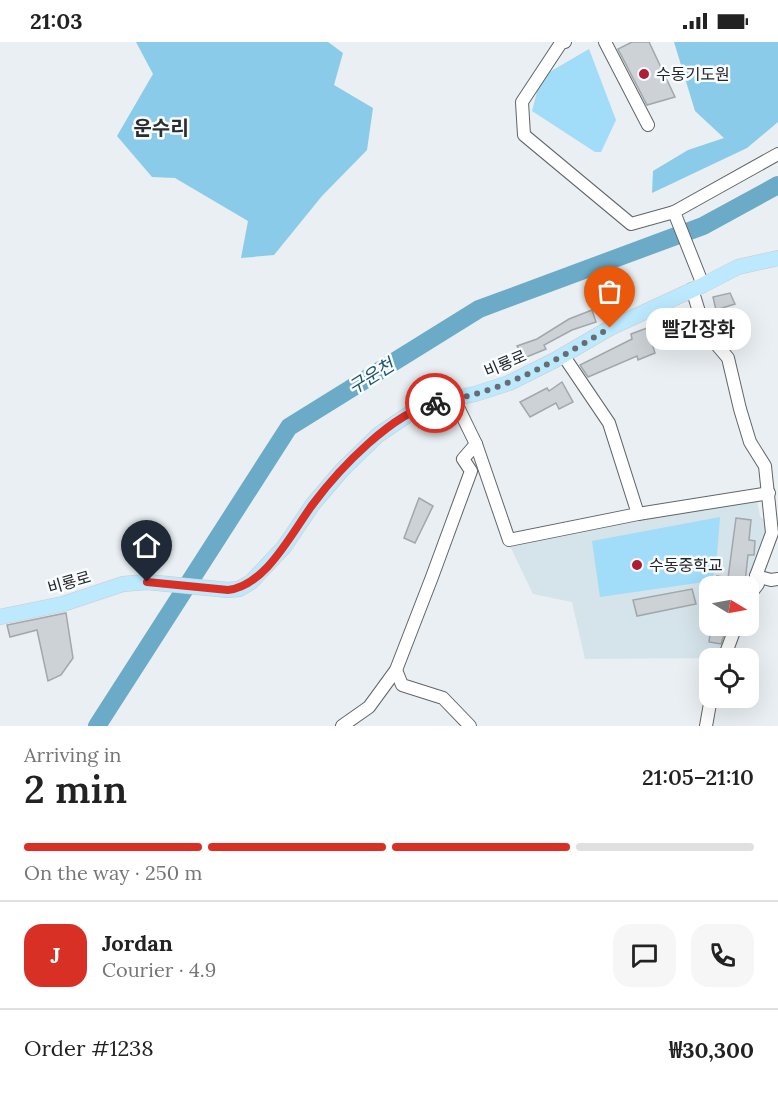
<!DOCTYPE html>
<meta charset="utf-8">
<style>
:root{--surface:#fff;--page:#f6f6f6;--text:#222;--muted:#767676;--line:#e0e0e0;--accent:#d93025}
body{margin:0;font-family:Lora,"Noto Sans KR",serif;background:var(--page);color:var(--text);height:100vh;display:flex;flex-direction:column;font-size:22px;white-space:nowrap}
*{box-sizing:border-box;margin:0}
p{font-size:20px;color:var(--muted)}
.icon{flex:none;width:33px;height:33px;fill:none;stroke:currentColor;stroke-width:2;stroke-linecap:round;stroke-linejoin:round}
.map{position:relative;height:684px;overflow:hidden}
.details{display:flex;flex-direction:column;background:var(--surface);flex:1}
.details>*{flex:none}
.needle{width:39px;rotate:100deg}
.fabs{position:absolute;left:699px;top:534px;display:grid;gap:12px}
.fabs a{display:grid;place-items:center;width:60px;height:60px;border-radius:12px;background:var(--surface);box-shadow:0 6px 24px #0002;font-size:30px}
.pin{position:absolute;display:grid;place-items:center;width:51px;height:51px;color:#fff;margin:-62px -26px;border-radius:50% 50% 50% 0;rotate:-45deg;box-shadow:0 0 6px #0007}
.pin .icon{rotate:45deg}
.courier{position:absolute;display:grid;place-items:center;width:60px;height:60px;margin:-30px;border:4px solid #d93025;border-radius:50%;background:#fff;color:#222;box-shadow:0 2px 8px #0007}
.bubble{position:absolute;height:42px;border-radius:18px;background:var(--surface);box-shadow:0 6px 24px #0002;font-size:20px;font-weight:600;line-height:42px;text-align:center}
.headline em{font-style:normal;font-weight:600}
.headline div{display:flex;flex-direction:column-reverse}
.headline{display:flex;align-items:center;justify-content:space-between;height:102px;padding:0 24px}
h1{font-size:39px;font-weight:600;line-height:45px}
.bar{display:grid;grid-template-columns:repeat(4,1fr);gap:9px 6px;align-content:center;height:72px;padding:0 24px}
.bar i{height:8px;border-radius:4px;background:var(--line)}
.bar .active{background:var(--accent)}
.bar p{grid-column:span 4}
.line{display:flex;align-items:center;gap:15px;padding:0 24px;border-top:2px solid var(--line)}
.line div{flex:1}
.round{display:grid;place-items:center;flex:none;width:63px;height:63px;border-radius:18px;background:var(--page)}
.status{display:flex;justify-content:space-between;align-items:center;height:42px;padding:0 30px;background:var(--surface);direction:ltr}
.status svg{height:16px;fill:currentColor}
.map>svg:first-child{display:block}
.built{fill:#d5e3ea}
.green{fill:#a1dcf8}
.forest{fill:#8acbe9}
.lines{fill:none;stroke-linecap:round;stroke-linejoin:round}
.river{stroke:#6babc8;stroke-width:18}
.building{fill:#ccd2d5;stroke:#a1a7aa;stroke-width:1.5}
.minor-casing{stroke:#616668;stroke-width:14}
.major-casing{stroke:#cbcbcb;stroke-width:16}
.minor{stroke:#fff;stroke-width:12}
.major{stroke:#bce9fe;stroke-width:15}
.done{stroke:#6a6d6f;stroke-width:6;stroke-dasharray:0 10.8}
.route{stroke:#d93025;stroke-width:8}
.poi-dot{fill:#b01c36;stroke:#f8fcff;stroke-width:2}
.labels{text-anchor:middle;dominant-baseline:central;stroke-width:5;stroke-linejoin:round;paint-order:stroke}
.poi-label{font-size:16px;fill:#252728;stroke:#f8fcff;text-anchor:start}
.street-label{font-size:16px;fill:#252728;stroke:#f8fcff}
.water-label{font-size:18px;font-style:italic;fill:#22556b;stroke:#f8fcff}
.quarter-label{font-size:20px;font-weight:bold;fill:#2a2e30;stroke:#f8fcff}
</style>
<div class="status"><b>21:03</b><svg viewBox="0 0 49 12"><path d="M0 12V9h3v3zM5 12V6h3v6zM10 12V3h3v9zM15 12V0h3v12zM26 1h20v11H26zM47 4h2v5h-2z"/></svg></div>
<div class="map">
<svg width="778" height="684" viewBox="0 0 778 684">
<rect width="100%" height="100%" fill="#e9eff2"/>
<path class="built" d="M 757,459 L 760,474 L 766,480 L 763,503 L 747,544 L 710,544 L 710,584 L 733,584 L 719,616 L 585,617 L 572,560 L 533,552 L 510,504 L 510,497 Z"/>
<g class="green">
<path d="M 589,7 L 616,78 L 601,110 L 595,110 L 532,69 L 541,35 Z"/>
<path d="M 720,475 L 716,525 L 711,539 L 600,555 L 592,499 Z"/>
</g>
<g class="forest">
<path d="M 136,0 L 328,0 L 343,11 L 334,43 L 373,66 L 367,108 L 322,154 L 274,213 L 241,216 L 248,179 L 175,136 L 152,135 L 117,94 L 153,32 Z"/>
<path d="M 674,0 L 778,0 L 778,80 L 747,106 L 652,151 L 653,129 L 688,108 L 724,96 L 695,69 Z"/>
</g>
<g class="lines">
<path class="river" d="M 97,684 L 289,385 L 479,267 L 703,184 L 778,143"/>
</g>
<g class="building">
<path d="M 632,0 L 649,0 L 675,55 L 647,63 L 618,7 Z"/>
<path d="M 730,251 L 735,262 L 716,268 L 713,255 Z"/>
<path d="M 592,268 L 596,280 L 572,288 L 544,303 L 546,307 L 524,316 L 517,304 L 537,297 L 569,277 Z"/>
<path d="M 647,286 L 655,311 L 638,318 L 637,314 L 588,335 L 580,323 L 632,297 L 631,292 Z"/>
<path d="M 562,340 L 573,360 L 559,367 L 556,361 L 530,375 L 520,360 L 547,346 L 549,349 Z"/>
<path d="M 419,456 L 433,464 L 415,501 L 404,496 Z"/>
<path d="M 736,476 L 751,478 L 749,498 L 755,499 L 754,513 L 748,513 L 745,540 L 734,539 L 733,544 L 716,544 L 717,534 L 728,536 Z"/>
<path d="M 692,547 L 696,562 L 637,574 L 633,558 Z"/>
<path d="M 66,571 L 73,616 L 61,633 L 48,639 L 37,588 L 10,595 L 7,583 Z"/>
<path d="M 711,584 L 727,584 L 721,602 L 709,600 Z"/>
</g>
<g class="lines">
<g class="minor-casing">
<g id="minor">
<path d="M 565,0 L 561,1 L 522,60 L 524,93 L 631,182 L 674,170"/>
<path d="M 605,0 L 648,83"/>
<path d="M 703,243 L 674,170 L 778,112"/>
<path d="M 692,247 L 705,289 L 728,316 L 740,367 L 750,400 L 765,424 L 772,491 L 756,534 L 758,542 L 748,555"/>
<path d="M 563,313 L 609,381 L 638,472"/>
<path d="M 454,357 L 476,402 L 509,498 L 638,472 L 769,451"/>
<path d="M 756,534 L 771,538 L 778,537"/>
<path d="M 724,616 L 736,584"/>
<path d="M 396,628 L 402,643 L 443,656 L 470,684"/>
<path d="M 342,684 L 369,665 L 396,628 L 432,535 L 471,429 L 463,417 L 476,402"/>
<path d="M 706,684 L 711,656"/>
</g>
</g>
<g class="major-casing">
<path id="major" d="M 0,575 L 63,562 L 123,542 L 147,540 L 228,548 L 239,547 L 251,540 L 284,505 L 313,462 L 342,428 L 378,393 L 412,370 L 431,361 L 475,352 L 509,341 L 555,318 L 610,286 L 703,243 L 738,225 L 778,216"/>
</g>
<use href="#minor" class="minor"/>
<use href="#major" class="major"/>
</g>
<g class="lines">
<path class="done" d="M 435,361 C 460,356 484,351 507,341 C 543,327 577,305 610,286"/>
<path class="route" d="M 147,540 L 228,548 C 266,544 292,490 313,462 C 339,427 392,371 435,361"/>
</g>
<g class="poi-dot">
<circle cx="644" cy="32" r="6"/>
<circle cx="637" cy="523" r="6"/>
</g>
<g class="labels">
<g class="poi-label">
<text x="656" y="32">수동기도원</text>
<text x="649" y="523">수동중학교</text>
</g>
<g class="street-label">
<text transform="translate(505 321) rotate(-23)">비룡로</text>
<text transform="translate(69 540) rotate(-16)">비룡로</text>
</g>
<g class="water-label">
<text transform="translate(371 334) rotate(-32)">구운천</text>
</g>
<g class="quarter-label">
<text x="161" y="85">운수리</text>
</g>
</g>
</svg>
<div class="fabs">
<a><svg class="needle" viewBox="-14 -14 28 28"><path d="M0-13l5 13h-10z" fill="#e53935"/><path d="M0 13l5-13h-10z" fill="#767676"/></svg></a>
<a><svg class="icon" aria-label="locate" viewBox="0 0 24 24"><circle cx="12" cy="12" r="6"/><path d="M12 2v4M12 18v4M2 12h4M18 12h4"/></svg></a>
</div>
<div class="pin" style="left:610px;top:286px;background:#ea580c"><svg class="icon" aria-label="bag" viewBox="0 0 24 24"><path d="M5 8h14l-1 12H6zM9 8a3 3 0 0 1 6 0"/></svg></div>
<div class="pin" style="left:147px;top:540px;background:#1f2937"><svg class="icon" aria-label="home" viewBox="0 0 24 24"><path d="M3 11l9-7 9 7M6 9v11h12V9"/></svg></div>
<div class="courier" style="left:435px;top:361px"><svg class="icon" aria-label="bike" viewBox="0 0 24 24"><circle cx="6" cy="16" r="4"/><circle cx="18" cy="16" r="4"/><path d="M6 16l4-8h5l3 8M10 8l3 8H6M13 5h3"/></svg></div>
<div class="bubble" style="left:646px;top:266px;width:105px">빨간장화</div>
</div>
<section class="details">
<div class="headline"><div><h1>2 min</h1><p>Arriving in</p></div><em>21:05–21:10</em></div>
<div class="bar"><i class="active"></i><i class="active"></i><i class="active"></i><i></i><p>On the way · 250 m</p></div>
<div class="line" style="height:108px"><b class="round" style="background:var(--accent);color:#fff">J</b><div><b>Jordan</b><p>Courier · 4.9</p></div><a class="round"><svg class="icon" aria-label="chat" viewBox="0 0 24 24"><path d="M4 5h16v11H9l-5 4z"/></svg></a><a class="round"><svg class="icon" aria-label="phone" viewBox="0 0 24 24"><path d="M5 4h4l2 5-3 2q2 4 5 5l2-3 5 2v4C11 20 4 13 5 4z"/></svg></a></div>
<div class="line" style="height:78px"><div>Order #1238</div><b>₩30,300</b></div>
</section>
